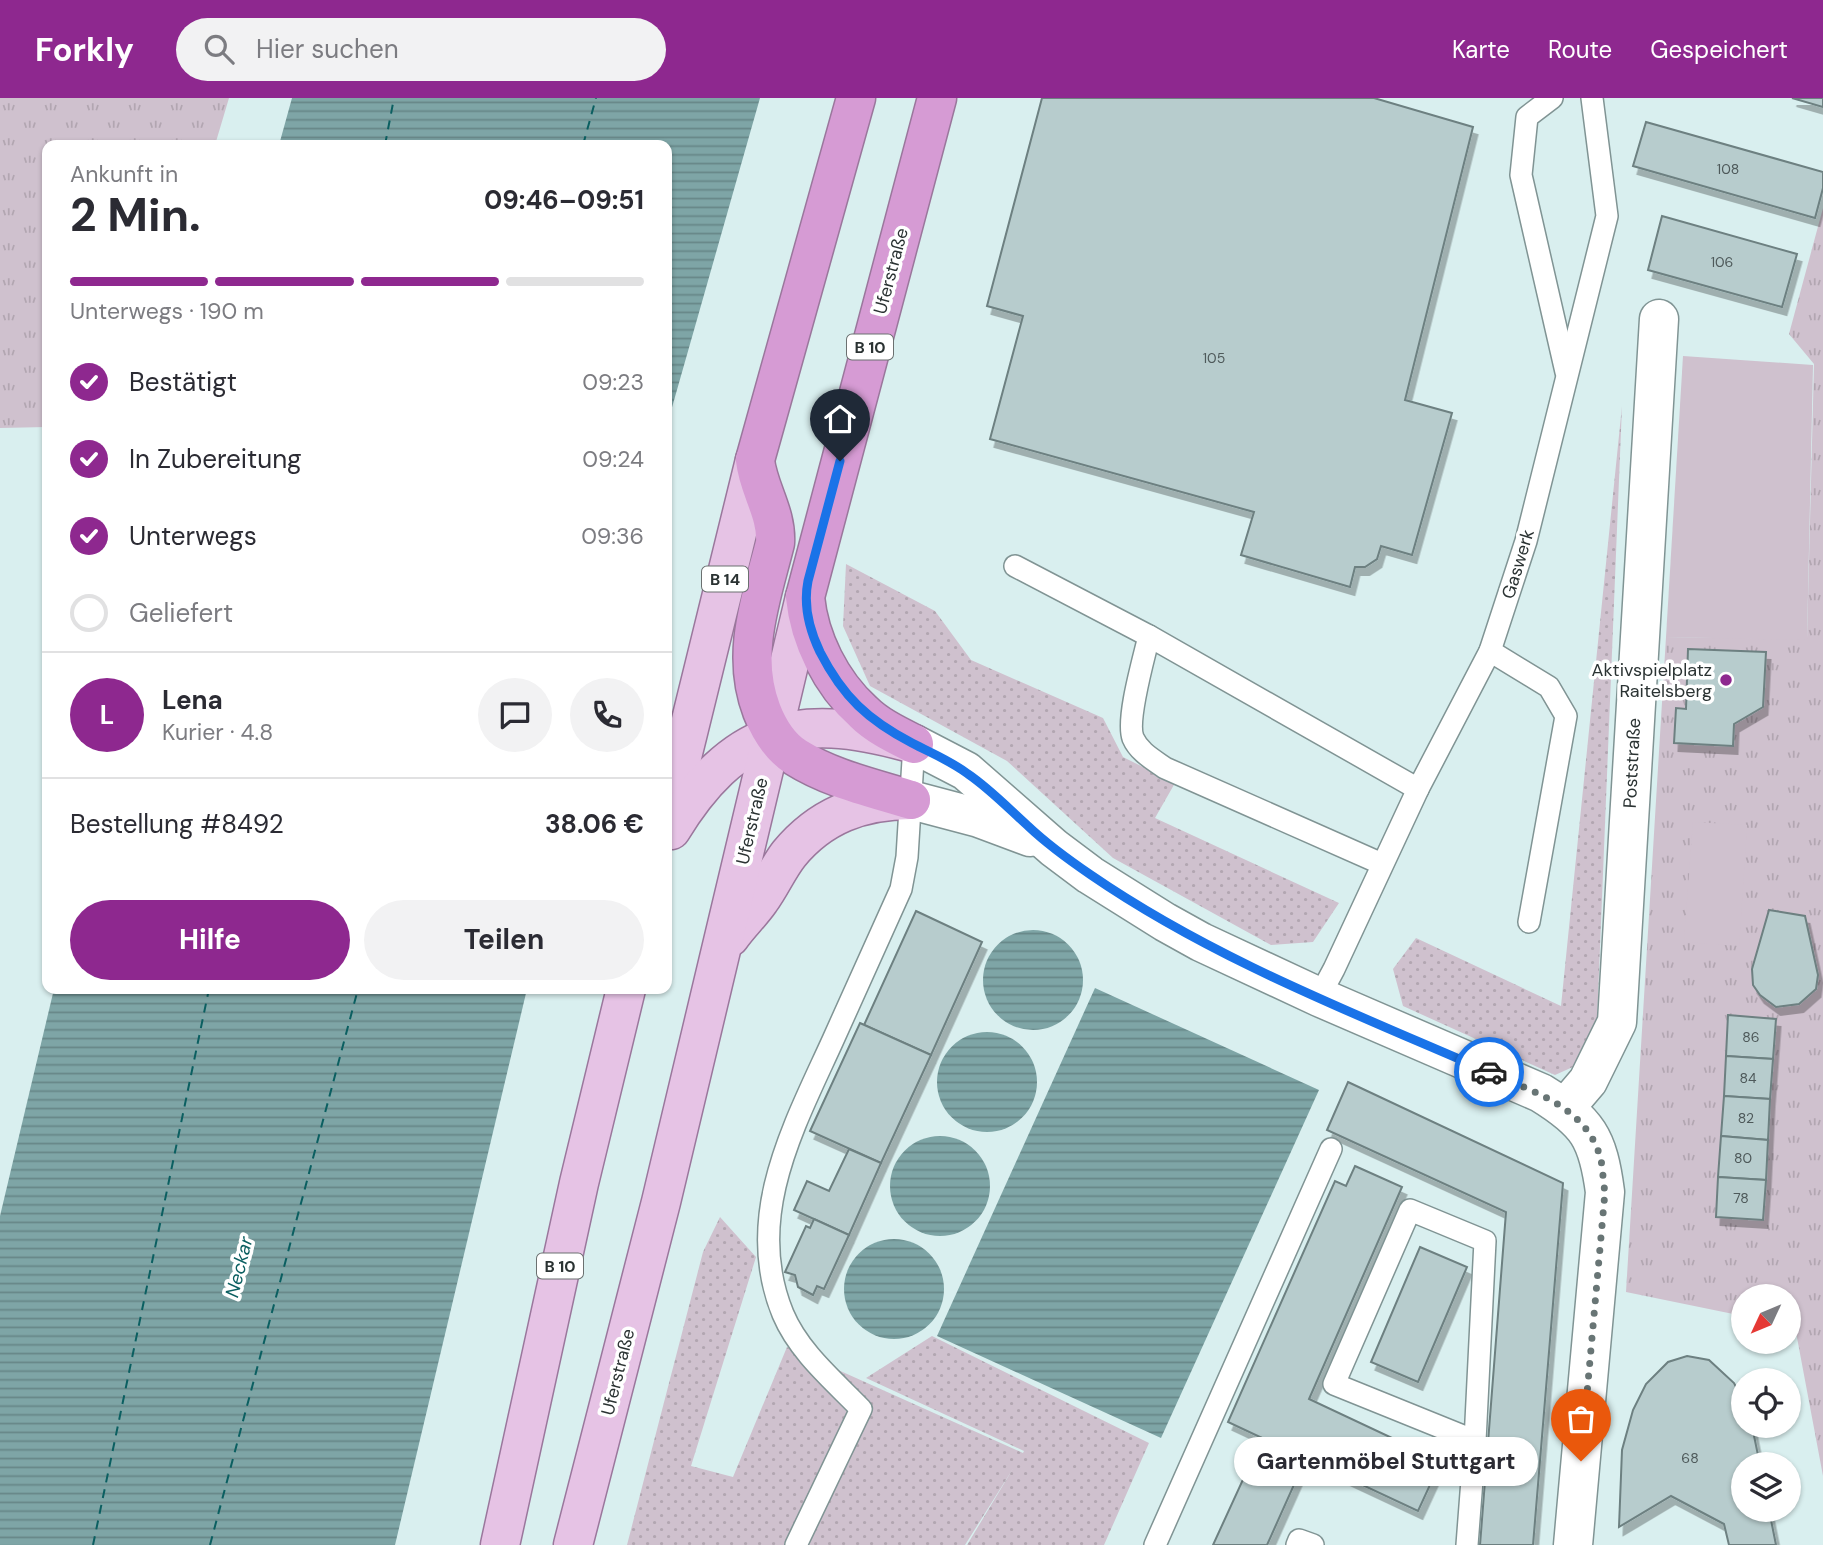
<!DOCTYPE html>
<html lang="de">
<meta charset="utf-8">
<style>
:root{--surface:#fff;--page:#f2f2f3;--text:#2b2b33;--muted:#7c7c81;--line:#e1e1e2;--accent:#8e288f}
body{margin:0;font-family:"DM Sans",sans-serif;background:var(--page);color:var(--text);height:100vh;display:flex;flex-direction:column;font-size:26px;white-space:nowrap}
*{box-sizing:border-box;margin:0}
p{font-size:23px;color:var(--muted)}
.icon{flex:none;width:38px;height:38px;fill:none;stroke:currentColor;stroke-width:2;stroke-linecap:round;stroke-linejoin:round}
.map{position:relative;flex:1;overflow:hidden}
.details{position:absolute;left:42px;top:42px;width:630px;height:854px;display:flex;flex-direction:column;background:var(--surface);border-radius:14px;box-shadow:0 2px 5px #0004}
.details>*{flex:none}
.needle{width:46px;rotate:226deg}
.controls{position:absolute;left:1731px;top:1186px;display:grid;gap:14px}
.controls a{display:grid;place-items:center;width:70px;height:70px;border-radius:50%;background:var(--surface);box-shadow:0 2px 5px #0004;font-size:35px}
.pin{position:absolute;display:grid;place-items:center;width:60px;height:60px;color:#fff;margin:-72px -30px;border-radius:50% 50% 50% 0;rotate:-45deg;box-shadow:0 0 7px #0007}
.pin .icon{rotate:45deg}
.courier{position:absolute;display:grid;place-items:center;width:70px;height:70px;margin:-35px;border:5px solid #1a73e8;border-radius:50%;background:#fff;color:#222;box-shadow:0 2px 9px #0007}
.bubble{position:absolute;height:49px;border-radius:24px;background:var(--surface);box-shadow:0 2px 5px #0004;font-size:23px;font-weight:700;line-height:49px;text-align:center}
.headline em{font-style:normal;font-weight:700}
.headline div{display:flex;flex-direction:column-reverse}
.headline{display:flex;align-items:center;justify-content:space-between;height:119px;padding:0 28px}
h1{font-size:46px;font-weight:700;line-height:52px}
.bar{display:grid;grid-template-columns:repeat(4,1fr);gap:10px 7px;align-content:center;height:84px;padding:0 28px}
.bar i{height:9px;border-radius:5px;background:var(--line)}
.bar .on{background:var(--accent)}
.bar p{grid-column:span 4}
.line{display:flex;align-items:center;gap:18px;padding:0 28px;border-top:2px solid var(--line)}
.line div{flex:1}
.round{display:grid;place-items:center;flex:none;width:74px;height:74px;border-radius:37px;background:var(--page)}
ol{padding:0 28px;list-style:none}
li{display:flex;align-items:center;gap:21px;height:77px}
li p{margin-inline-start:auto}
li .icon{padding:7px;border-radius:50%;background:var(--accent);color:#fff;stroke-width:4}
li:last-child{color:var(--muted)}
li i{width:38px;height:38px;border:4px solid var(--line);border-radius:50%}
.cta{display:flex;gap:14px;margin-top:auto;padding:14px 28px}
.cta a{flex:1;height:80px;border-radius:42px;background:var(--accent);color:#fff;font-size:28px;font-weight:700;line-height:80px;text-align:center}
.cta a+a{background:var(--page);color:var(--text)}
header{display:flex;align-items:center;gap:42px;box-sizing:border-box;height:98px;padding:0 35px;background:var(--accent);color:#fff}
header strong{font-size:33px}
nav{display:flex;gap:38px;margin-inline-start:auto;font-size:24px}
.search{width:490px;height:63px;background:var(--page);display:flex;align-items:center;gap:18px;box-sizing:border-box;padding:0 24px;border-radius:38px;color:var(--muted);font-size:26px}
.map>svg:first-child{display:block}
.grass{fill:url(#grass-dots)}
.park{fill:url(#park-tufts)}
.garden{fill:#cfc1ce}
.water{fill:url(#water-rules)}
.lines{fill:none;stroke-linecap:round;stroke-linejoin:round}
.ferry{stroke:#0b5f61;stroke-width:2;stroke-dasharray:9 7;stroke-linecap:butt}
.building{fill:#b7cccd;stroke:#6d8081;stroke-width:2;filter:url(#shadow)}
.lane-casing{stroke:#809494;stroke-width:24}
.street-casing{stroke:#809494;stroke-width:41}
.primary-casing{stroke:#9a779c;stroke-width:41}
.highway-casing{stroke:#9a779c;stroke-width:41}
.lane{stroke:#fff;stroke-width:21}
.street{stroke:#fff;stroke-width:38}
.primary{stroke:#e6c3e5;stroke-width:38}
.highway{stroke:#d69bd4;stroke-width:38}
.done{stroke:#687575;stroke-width:7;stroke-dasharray:0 12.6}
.route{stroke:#1a73e8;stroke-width:9}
.poi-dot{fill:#8e288f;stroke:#fff;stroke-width:2.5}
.labels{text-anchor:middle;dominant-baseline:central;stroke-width:7;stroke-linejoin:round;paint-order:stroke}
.number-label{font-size:14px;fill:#4e595a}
.shield{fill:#fff;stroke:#6b7070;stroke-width:2}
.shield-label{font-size:16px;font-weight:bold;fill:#2b3333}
.street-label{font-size:18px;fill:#2b3333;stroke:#fff}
.poi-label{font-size:18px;fill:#2b3333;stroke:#fff;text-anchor:end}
.water-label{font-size:19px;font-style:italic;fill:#0b5f61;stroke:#fff}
</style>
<header>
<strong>Forkly</strong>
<div class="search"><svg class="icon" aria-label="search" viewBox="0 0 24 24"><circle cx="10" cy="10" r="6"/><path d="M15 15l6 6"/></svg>Hier suchen</div>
<nav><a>Karte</a><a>Route</a><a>Gespeichert</a></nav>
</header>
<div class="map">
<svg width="1823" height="1447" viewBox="0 0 1823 1447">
<defs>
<pattern id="grass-dots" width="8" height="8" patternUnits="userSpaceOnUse" patternTransform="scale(1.75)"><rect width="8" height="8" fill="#cfc1ce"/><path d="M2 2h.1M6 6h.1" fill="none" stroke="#b2a6b1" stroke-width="1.8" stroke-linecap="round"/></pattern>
<pattern id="park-tufts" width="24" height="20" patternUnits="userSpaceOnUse" patternTransform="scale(1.75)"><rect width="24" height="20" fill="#cfc1ce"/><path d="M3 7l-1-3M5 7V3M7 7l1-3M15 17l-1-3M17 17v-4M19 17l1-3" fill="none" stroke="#b2a6b1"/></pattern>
<pattern id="water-rules" width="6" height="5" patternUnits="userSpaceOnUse" patternTransform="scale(1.75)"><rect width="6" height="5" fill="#7ea5a6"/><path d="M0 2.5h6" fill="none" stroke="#678788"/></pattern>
<filter id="shadow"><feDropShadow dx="4.5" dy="8" stdDeviation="0" flood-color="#0004"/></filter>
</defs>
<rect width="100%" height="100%" fill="#d9efef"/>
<g class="grass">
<path d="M 1622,308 L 1597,923 L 1584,964 L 1555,977 L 1403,908 L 1393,871 L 1416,840 L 1561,908 Z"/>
<path d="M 846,466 L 935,513 L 971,562 L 1103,620 L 1123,659 L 1175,685 L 1155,720 L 1339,805 L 1313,844 L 1271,847 L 1113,760 L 1007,663 L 870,588 L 843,528 Z"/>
<path d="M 720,1119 L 756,1159 L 691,1368 L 733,1379 L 787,1249 L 1023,1355 L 1024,1353 L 866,1280 L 932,1238 L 1149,1345 L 1104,1447 L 967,1447 L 1014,1369 L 965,1447 L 627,1447 L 703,1154 Z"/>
</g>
<g class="park">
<path d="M 0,0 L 229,0 L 215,47 L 47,47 L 47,329 L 0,330 Z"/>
<path d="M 1823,110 L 1823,1378 L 1795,1229 L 1789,1227 L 1788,1199 L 1743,1199 L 1743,1218 L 1626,1194 L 1666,539 L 1807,541 L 1814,266 L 1789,236 Z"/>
</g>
<g class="garden">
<path d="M 1683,258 L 1813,267 L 1807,542 L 1666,539 Z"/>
<path d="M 1693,724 L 1747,727 L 1739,848 L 1684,844 Z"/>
</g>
<g class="water">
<path d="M 292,0 L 760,0 L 667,327 L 667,47 L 279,47 Z"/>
<circle cx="1033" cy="882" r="50"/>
<path d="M 1095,890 L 1319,992 L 1161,1340 L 937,1238 Z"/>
<path d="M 54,891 L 527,891 L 395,1447 L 0,1447 L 0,1118 Z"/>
<circle cx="987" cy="984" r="50"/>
<circle cx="940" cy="1088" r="50"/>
<circle cx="894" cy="1191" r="50"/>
</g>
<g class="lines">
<g class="ferry">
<path d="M 385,47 L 394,0"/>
<path d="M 583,47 L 596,0"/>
<path d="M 93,1447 L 209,891"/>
<path d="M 210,1447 L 358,891"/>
</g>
</g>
<g class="building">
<path d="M 1042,0 L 1374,0 L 1473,29 L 1405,302 L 1452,315 L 1412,457 L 1381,448 L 1377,461 L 1365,469 L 1355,469 L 1350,489 L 1241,457 L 1254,414 L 990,341 L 1023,218 L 987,208 Z"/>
<path d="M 1792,0 L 1823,0 L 1823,9 Z"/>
<path d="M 1646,24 L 1823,74 L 1823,90 L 1815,120 L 1633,68 Z"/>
<path d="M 1662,118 L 1797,156 L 1782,209 L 1648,172 Z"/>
<path d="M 1688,551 L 1766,554 L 1763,609 L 1734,626 L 1733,648 L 1674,645 L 1676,610 L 1686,611 Z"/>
<path d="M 1769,812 L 1805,818 L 1818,877 L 1816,891 L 1799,906 L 1776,909 L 1760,897 L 1753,887 L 1752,871 Z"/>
<path d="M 916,813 L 982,844 L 931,957 L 864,927 Z"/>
<path d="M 1728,917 L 1776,921 L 1773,961 L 1726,958 Z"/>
<path d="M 860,925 L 931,957 L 881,1065 L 810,1033 Z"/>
<path d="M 1726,958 L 1773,961 L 1770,1001 L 1724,998 Z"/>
<path d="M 1348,984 L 1563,1085 L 1533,1447 L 1480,1447 L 1506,1114 L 1327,1032 Z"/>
<path d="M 1724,998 L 1770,1001 L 1768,1042 L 1721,1038 Z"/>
<path d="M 1721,1038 L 1768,1042 L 1766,1082 L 1718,1079 Z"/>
<path d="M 849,1051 L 881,1065 L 849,1137 L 794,1112 L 807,1083 L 829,1093 Z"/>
<path d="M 1355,1068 L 1402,1089 L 1309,1301 L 1441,1363 L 1418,1413 L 1228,1324 L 1335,1083 L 1346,1088 Z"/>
<path d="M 1718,1079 L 1766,1082 L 1763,1122 L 1716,1119 Z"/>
<path d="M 814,1121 L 849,1137 L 824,1191 L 817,1188 L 813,1197 L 798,1189 L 795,1177 L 785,1174 L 806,1128 L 810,1130 Z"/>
<path d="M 1420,1149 L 1467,1169 L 1418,1284 L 1371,1264 Z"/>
<path d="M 1687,1258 L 1709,1262 L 1734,1285 L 1743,1302 L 1743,1328 L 1752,1328 L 1760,1367 L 1743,1367 L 1743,1412 L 1769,1412 L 1776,1447 L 1729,1447 L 1724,1426 L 1671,1398 L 1619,1429 L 1622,1352 L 1633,1312 L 1646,1286 L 1668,1264 Z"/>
<path d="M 1262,1340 L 1306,1360 L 1267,1447 L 1213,1447 Z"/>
</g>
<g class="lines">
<g class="lane-casing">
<g id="lane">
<path d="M 1552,0 L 1527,19 L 1521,77 L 1566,274"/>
<path d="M 1015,468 L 1149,538 C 1144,560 1126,621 1133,640 C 1139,654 1154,662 1165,670 L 1382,766"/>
<path d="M 1149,538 L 1418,691"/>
<path d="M 1490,553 L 1549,589 L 1566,618 L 1529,824"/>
<path d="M 1319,899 L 1334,871 L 1418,691 L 1490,553 L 1526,443 L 1607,118 L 1592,0"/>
<path d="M 796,1447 L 861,1311 C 833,1282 799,1254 783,1216 C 743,1119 794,1028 833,942 C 856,891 879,841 901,791 L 907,759 L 914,646"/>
<path d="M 1155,1447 L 1331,1051"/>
<path d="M 1297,1447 L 1299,1442 L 1313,1447"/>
<path d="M 1467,1447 L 1475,1343 L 1485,1143 L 1410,1112 L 1334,1286 L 1475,1343"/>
</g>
</g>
<g class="street-casing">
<g id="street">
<path d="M 914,646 L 966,673 L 1054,750 L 1090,777 L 1165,824 L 1201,844 L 1319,899 L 1541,995 C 1588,1024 1598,1040 1605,1094 L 1573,1447"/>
<path d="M 911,702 L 979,720 L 1030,739"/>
<path d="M 1565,1010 L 1588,983 L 1617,924 L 1659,221"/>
</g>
</g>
<g class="primary-casing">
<g id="primary">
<path d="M 667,720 L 755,362"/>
<path d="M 671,732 C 733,631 796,613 907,644"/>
<path d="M 730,839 C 739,826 751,815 760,802 C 771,787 778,770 789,756 C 821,717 862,702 911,702"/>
<path d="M 500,1447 L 579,1085 L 626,891"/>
<path d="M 573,1447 L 661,1104 L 805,499"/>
</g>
</g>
<g class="highway-casing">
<g id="highway">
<path d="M 856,0 L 755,362 C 758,391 777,415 775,445 C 761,501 740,556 762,613 C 769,631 779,648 796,659 C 831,681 873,690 911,702"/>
<path d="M 914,646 C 896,637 877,628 863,614 C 831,585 809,541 805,499 L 937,0"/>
</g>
</g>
<use href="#lane" class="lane"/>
<use href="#street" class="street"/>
<use href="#primary" class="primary"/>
<use href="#highway" class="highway"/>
</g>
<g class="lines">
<path class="done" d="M 1489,974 C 1533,994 1588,1009 1601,1062 C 1603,1072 1603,1084 1605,1094 L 1581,1363"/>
<path class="route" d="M 840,363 L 808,483 C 803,508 809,531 820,554 C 843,599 868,622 912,645 C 931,655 951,663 968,676 C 990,691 1008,710 1028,728 C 1047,746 1069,762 1091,777 C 1213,861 1354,915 1489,974"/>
</g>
<circle class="poi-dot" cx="1726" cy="582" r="7"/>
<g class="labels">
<g class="number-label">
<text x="1728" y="71">108</text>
<text x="1722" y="164">106</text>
<text x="1214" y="260">105</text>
<text x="1751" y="939">86</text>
<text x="1748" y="980">84</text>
<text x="1746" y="1020">82</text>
<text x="1743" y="1060">80</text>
<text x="1741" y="1100">78</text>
<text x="1690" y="1360">68</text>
</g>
<g class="shield">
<rect x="847" y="236.5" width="46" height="25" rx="5"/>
<rect x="702" y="468.5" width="46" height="25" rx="5"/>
<rect x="537" y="1155.5" width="46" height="25" rx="5"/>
</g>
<g class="shield-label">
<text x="870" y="249">B 10</text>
<text x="725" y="481">B 14</text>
<text x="560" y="1168">B 10</text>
</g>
<g class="street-label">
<text transform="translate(891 173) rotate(-75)">Uferstraße</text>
<text transform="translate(1518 466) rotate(-73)">Gaswerk</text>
<text transform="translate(1632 665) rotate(-87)">Poststraße</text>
<text transform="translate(752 723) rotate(-77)">Uferstraße</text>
<text transform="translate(618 1274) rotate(-76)">Uferstraße</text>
</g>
<g class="poi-label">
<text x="1712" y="572">Aktivspielplatz<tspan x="1712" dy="21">Raitelsberg</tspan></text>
</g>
<g class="water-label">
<text transform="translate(239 1169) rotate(-76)">Neckar</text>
</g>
</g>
</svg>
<div class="controls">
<a><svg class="needle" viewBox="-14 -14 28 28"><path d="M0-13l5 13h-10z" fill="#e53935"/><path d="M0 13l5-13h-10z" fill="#7c7c81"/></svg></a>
<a><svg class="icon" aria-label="locate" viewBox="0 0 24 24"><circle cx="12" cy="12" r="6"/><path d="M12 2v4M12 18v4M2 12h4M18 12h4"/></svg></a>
<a><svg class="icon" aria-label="layers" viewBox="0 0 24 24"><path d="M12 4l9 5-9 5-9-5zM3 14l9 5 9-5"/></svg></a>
</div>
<div class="pin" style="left:1581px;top:1363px;background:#ea580c"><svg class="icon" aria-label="bag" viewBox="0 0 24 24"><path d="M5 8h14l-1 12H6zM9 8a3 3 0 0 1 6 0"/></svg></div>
<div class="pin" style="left:840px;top:363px;background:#1f2937"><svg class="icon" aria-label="home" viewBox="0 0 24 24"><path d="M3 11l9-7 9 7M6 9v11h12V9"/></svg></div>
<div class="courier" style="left:1489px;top:974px"><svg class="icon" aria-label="car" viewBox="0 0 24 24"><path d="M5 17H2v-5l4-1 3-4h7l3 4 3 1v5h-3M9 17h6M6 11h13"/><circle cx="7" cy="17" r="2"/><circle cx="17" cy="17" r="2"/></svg></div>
<div class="bubble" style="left:1234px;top:1339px;width:304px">Gartenmöbel Stuttgart</div>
<section class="details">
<div class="headline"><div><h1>2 Min.</h1><p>Ankunft in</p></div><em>09:46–09:51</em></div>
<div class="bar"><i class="on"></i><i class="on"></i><i class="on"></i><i></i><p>Unterwegs · 190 m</p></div>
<ol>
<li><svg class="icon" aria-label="check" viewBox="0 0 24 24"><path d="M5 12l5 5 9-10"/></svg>Bestätigt<p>09:23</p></li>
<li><svg class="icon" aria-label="check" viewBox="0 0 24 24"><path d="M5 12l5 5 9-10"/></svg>In Zubereitung<p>09:24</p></li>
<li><svg class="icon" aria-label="check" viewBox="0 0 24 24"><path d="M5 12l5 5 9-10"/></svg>Unterwegs<p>09:36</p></li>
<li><i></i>Geliefert</li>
</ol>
<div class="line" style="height:126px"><b class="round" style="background:var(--accent);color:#fff">L</b><div><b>Lena</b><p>Kurier · 4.8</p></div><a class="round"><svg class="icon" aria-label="chat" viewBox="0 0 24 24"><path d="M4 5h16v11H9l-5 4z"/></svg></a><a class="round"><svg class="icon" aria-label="phone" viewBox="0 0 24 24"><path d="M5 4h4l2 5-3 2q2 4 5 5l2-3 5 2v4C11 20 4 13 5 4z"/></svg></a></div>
<div class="line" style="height:91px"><div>Bestellung #8492</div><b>38.06 €</b></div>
<div class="cta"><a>Hilfe</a><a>Teilen</a></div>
</section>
</div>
